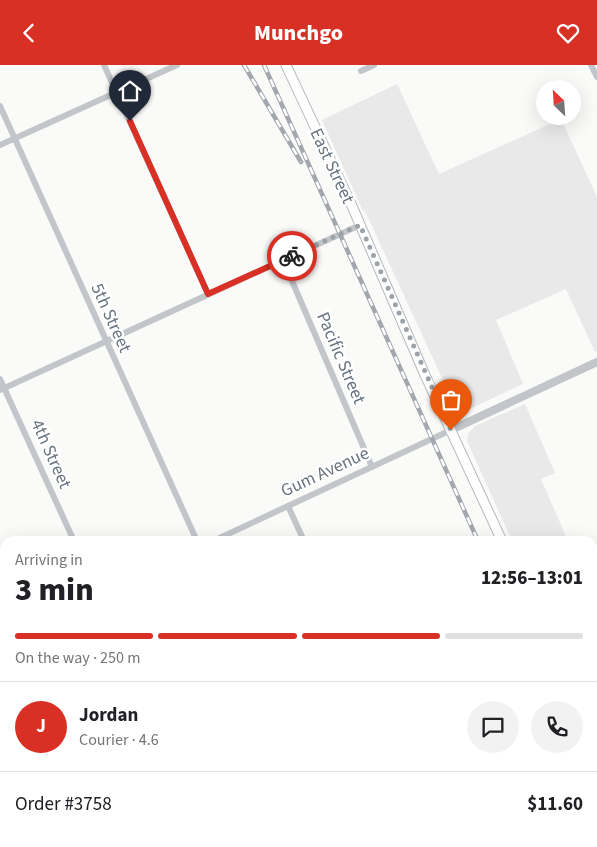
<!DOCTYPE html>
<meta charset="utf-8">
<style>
:root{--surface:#fff;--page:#f2f2f2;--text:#202124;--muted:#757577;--line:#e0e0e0;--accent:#d93025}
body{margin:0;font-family:"Source Sans 3",sans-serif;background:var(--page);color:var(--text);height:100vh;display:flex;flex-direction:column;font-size:19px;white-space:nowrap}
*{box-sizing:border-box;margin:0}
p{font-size:16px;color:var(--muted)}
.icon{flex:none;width:28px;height:28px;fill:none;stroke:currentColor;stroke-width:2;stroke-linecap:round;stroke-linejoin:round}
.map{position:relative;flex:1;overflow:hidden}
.details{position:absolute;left:0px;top:471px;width:598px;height:311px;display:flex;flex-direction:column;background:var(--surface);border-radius:15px 15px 0 0;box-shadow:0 5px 20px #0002}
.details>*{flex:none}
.needle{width:32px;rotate:335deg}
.buttons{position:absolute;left:536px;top:15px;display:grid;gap:10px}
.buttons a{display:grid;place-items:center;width:45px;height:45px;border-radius:50%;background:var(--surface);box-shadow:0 5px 20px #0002;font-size:25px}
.pin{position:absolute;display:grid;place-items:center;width:42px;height:42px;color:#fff;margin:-51px -21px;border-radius:50% 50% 50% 0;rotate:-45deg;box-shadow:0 0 5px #0007}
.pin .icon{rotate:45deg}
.courier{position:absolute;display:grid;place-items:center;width:50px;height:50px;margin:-25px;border:4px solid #d93025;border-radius:50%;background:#fff;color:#222;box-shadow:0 1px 6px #0007}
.summary em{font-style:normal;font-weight:800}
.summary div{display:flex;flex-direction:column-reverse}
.summary{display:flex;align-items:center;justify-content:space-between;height:85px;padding:0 15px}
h1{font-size:32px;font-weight:800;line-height:38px}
.bar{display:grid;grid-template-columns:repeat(4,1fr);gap:8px 5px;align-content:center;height:60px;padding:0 15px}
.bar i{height:6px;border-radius:4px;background:var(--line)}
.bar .on{background:var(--accent)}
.bar p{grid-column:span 4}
.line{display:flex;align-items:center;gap:12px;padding:0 15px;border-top:1px solid var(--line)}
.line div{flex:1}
.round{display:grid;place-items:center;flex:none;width:52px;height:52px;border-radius:26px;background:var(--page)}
header{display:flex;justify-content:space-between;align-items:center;height:65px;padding:0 15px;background:var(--accent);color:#fff;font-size:22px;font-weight:800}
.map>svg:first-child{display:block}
.built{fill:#e8e9e8}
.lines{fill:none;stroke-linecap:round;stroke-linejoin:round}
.secondary-casing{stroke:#b5b9bd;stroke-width:11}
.minor{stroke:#c2c5c9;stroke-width:6}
.tertiary{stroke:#c2c5c9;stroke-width:8}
.secondary{stroke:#fff;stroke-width:9}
.rail-casing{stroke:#a2a7ad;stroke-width:4.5}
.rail{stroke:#fff;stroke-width:2.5;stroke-dasharray:8;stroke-linecap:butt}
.done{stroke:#9ba3a9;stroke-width:5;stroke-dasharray:0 9}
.route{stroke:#d93025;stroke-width:6}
.labels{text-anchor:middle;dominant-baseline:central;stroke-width:5;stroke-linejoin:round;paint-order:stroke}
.street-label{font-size:18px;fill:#68747f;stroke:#fff}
</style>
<header><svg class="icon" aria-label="back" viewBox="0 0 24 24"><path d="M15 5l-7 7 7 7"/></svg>Munchgo<svg class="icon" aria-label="heart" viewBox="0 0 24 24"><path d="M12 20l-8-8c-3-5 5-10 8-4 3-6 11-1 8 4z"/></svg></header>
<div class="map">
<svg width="597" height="782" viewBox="0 0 597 782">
<rect width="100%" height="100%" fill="#fafaf8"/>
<g class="built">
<path d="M 397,19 L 439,109 L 561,54 L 597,132 L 597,286 L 595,287 L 566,224 L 496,255 L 523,319 L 463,347 L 459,346 L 455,341 L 365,146 L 370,143 L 363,146 L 322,55 Z"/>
<path d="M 525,339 L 555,408 L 541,414 L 568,476 L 512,476 L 467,376 L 468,369 L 475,361 Z"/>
<path d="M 593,699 L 597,709 L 597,782 L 508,782 L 506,778 L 592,778 Z"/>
</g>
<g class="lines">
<g class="secondary-casing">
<g id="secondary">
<path d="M 286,0 L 352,141 L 425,310 L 502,476"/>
<path d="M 592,675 L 597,685"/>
</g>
</g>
<g class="minor">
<path d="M 104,0 L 208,229"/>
<path d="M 591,0 L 597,12"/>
<path d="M 361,6 L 374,0"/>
<path d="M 0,41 L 197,476"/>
<path d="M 0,80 L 177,0"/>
<path d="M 283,195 L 372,402"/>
<path d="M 0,314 L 74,476"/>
<path d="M 0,325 L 360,160"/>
<path d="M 288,441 L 304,476"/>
<path d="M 213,476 L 451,365"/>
<path d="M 0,583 L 5,595"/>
<path d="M 0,634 L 5,632"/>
<path d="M 89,778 L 91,782"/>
<path d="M 212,778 L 214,782"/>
<path d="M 461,778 L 464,782"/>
<path d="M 20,782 L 29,778"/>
</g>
<path class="tertiary" d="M 451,365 L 597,297"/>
<use href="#secondary" class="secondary"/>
<g class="rail-casing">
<g id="rail">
<path d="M 244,0 L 301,97"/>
<path d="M 264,0 L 478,476"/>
<path d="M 592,733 L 597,743"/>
<path d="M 592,775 L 596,782"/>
</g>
</g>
<use href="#rail" class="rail"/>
</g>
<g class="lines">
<path class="done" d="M 292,191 L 360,160 L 451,365"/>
<path class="route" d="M 130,56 L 208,229 L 292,191"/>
</g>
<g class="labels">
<g class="street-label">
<text transform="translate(332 101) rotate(65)">East Street</text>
<text transform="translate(111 253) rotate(66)">5th Street</text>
<text transform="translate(341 293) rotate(67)">Pacific Street</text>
<text transform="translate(51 389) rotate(66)">4th Street</text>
<text transform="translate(325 407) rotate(-25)">Gum Avenue</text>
</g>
</g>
</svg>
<div class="buttons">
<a><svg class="needle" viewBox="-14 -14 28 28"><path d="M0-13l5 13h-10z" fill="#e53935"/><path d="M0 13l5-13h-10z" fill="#757577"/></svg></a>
</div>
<div class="pin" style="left:451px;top:365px;background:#ea580c"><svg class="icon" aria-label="bag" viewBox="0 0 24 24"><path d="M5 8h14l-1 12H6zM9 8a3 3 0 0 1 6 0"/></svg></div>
<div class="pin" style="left:130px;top:56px;background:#1f2937"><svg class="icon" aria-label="home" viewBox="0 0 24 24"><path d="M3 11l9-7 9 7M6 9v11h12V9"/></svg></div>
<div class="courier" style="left:292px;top:191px"><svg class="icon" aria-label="bike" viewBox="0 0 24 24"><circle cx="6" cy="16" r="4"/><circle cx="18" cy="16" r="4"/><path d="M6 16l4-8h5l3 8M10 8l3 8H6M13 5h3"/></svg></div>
<section class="details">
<div class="summary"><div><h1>3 min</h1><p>Arriving in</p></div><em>12:56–13:01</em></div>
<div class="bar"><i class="on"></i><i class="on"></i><i class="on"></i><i></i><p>On the way · 250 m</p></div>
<div class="line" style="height:90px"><b class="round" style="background:var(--accent);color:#fff">J</b><div><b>Jordan</b><p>Courier · 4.6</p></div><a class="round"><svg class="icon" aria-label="chat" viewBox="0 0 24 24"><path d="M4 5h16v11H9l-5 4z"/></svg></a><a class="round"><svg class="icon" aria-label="phone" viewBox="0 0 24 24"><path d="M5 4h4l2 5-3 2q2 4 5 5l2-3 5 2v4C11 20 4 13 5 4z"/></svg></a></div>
<div class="line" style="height:65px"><div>Order #3758</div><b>$11.60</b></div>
</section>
</div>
